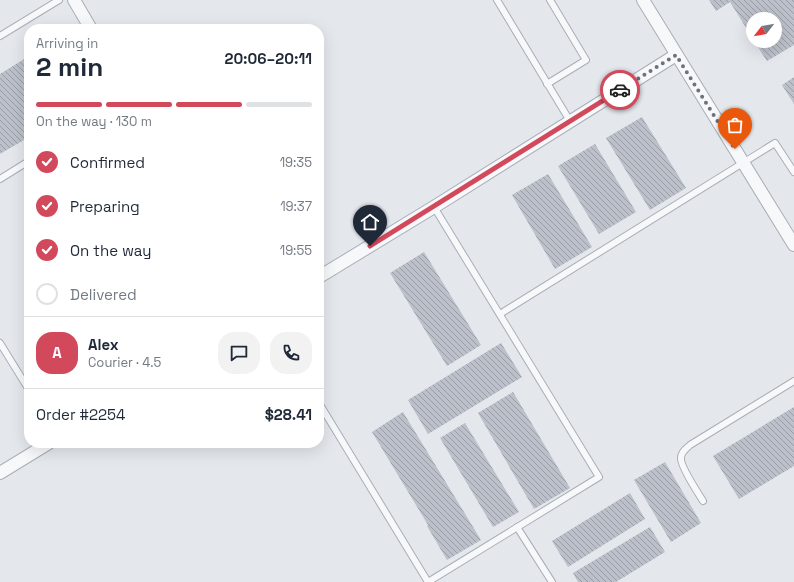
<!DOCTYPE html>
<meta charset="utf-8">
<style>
:root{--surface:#fff;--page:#f2f2f3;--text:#1f2937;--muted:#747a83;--line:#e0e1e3;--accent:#d1495b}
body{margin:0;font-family:"Space Grotesk",sans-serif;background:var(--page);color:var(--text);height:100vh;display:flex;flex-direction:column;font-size:15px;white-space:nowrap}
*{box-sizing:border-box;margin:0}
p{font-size:13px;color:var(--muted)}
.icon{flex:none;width:22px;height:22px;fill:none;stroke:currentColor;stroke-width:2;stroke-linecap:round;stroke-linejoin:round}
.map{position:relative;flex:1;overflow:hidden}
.drawer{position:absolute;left:24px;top:24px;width:300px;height:424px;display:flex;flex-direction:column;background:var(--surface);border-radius:16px;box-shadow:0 4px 16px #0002}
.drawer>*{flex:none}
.needle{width:26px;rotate:239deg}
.tools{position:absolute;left:746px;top:12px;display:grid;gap:8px}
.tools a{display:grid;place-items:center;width:36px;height:36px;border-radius:50%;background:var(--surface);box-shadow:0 4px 16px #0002;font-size:20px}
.pin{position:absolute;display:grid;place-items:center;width:34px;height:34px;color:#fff;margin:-41px -17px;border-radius:50% 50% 50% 0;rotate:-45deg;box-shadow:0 0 4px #0007}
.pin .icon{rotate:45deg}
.courier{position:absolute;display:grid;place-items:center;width:40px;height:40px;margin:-20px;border:3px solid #d1495b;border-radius:50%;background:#fff;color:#222;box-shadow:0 1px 5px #0007}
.head em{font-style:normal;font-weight:700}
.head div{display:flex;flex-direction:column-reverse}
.head{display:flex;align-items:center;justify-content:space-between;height:68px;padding:0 12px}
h1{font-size:26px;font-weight:700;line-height:30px}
.bar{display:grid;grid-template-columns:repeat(4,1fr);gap:6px 4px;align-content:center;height:48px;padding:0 12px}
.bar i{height:5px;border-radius:3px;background:var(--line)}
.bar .on{background:var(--accent)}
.bar p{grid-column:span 4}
.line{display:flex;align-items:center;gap:10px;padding:0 12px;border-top:1px solid var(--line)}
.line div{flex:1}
.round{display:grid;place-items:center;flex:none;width:42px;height:42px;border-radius:16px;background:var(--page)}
ol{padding:0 12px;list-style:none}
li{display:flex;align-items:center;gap:12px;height:44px}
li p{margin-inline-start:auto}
li .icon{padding:4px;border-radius:50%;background:var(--accent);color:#fff;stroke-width:4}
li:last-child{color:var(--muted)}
li i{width:22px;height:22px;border:2px solid var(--line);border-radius:50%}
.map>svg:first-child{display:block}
.building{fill:url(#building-back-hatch)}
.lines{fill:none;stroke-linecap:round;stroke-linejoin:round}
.service-casing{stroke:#a9aeb7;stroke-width:8}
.minor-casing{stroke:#a9aeb7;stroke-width:14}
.service{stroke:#f7f8fa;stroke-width:6}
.minor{stroke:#f7f8fa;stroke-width:12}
.done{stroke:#6c737f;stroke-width:4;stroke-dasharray:0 7.2}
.route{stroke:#d1495b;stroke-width:5}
</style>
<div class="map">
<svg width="794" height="582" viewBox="0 0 794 582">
<defs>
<pattern id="building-back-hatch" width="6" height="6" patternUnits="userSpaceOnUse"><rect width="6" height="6" fill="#bbc0ca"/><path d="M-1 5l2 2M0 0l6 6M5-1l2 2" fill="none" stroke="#989da6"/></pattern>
</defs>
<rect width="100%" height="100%" fill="#e4e7ec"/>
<g class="building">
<path d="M 709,0 L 794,0 L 794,45 L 767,61 L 754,41 L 775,41 L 775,19 L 753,19 L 753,39 L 730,2 L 716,11 Z"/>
<path d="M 29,56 L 29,137 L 0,154 L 0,74 Z"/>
<path d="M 794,77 L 794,104 L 782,85 Z"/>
<path d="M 642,117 L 686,188 L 650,210 L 606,138 Z"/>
<path d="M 595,144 L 636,212 L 599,234 L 558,166 Z"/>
<path d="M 548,174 L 592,247 L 555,269 L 512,195 Z"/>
<path d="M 424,252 L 481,345 L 447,366 L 390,273 Z"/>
<path d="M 501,343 L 522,377 L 428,434 L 408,400 Z"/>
<path d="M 513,392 L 570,488 L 534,509 L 478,413 Z"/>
<path d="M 794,407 L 794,466 L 739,499 L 713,456 Z"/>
<path d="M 403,412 L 481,540 L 447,560 L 427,526 L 428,525 L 372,432 Z"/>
<path d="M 465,423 L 519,512 L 493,527 L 440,438 Z"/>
<path d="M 665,462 L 701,523 L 671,542 L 634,480 Z"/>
<path d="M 630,493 L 645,519 L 568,567 L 552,541 Z"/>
<path d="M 650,527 L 665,552 L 616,582 L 578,582 L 573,573 Z"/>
</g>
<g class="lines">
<g class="service-casing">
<g id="service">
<path d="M 497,0 L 570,121"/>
<path d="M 0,36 L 59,0"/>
<path d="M 547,84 L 586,60 L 550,0"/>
<path d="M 0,179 L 29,161"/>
<path d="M 500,314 L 775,143 L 794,172"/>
<path d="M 0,343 L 29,390"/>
<path d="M 319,403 L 428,582 L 599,477 L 434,207"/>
<path d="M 703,501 C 698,493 680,466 681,458 C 681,452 686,449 690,445 L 794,381"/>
<path d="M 517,527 L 552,582"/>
</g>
</g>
<g class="minor-casing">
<g id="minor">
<path d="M 74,0 L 91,29"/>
<path d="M 643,0 L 794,245"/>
<path d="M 319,277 L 434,207 L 676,55"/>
<path d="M 0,473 L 49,443"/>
</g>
</g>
<use href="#service" class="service"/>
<use href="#minor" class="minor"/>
</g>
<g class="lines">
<path class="done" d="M 620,90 L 676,55 L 735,149"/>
<path class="route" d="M 370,246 L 620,90"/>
</g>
</svg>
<div class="tools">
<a><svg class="needle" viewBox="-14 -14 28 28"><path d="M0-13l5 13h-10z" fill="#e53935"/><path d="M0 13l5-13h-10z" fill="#747a83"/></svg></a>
</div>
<div class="pin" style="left:735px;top:149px;background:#ea580c"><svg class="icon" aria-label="bag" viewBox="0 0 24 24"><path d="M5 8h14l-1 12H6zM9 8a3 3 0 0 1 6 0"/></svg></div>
<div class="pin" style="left:370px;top:246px;background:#1f2937"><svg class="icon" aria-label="home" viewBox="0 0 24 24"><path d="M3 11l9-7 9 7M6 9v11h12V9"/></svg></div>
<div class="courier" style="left:620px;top:90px"><svg class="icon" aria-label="car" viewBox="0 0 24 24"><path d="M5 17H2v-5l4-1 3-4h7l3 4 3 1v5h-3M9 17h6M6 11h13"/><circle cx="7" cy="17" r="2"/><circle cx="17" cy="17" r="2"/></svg></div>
<section class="drawer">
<div class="head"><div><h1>2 min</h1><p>Arriving in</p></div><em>20:06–20:11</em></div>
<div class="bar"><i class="on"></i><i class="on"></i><i class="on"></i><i></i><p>On the way · 130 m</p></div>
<ol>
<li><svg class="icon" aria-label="check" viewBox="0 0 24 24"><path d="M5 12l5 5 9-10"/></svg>Confirmed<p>19:35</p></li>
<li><svg class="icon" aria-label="check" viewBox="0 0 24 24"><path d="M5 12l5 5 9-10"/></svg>Preparing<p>19:37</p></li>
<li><svg class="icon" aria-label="check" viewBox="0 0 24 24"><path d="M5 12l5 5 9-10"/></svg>On the way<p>19:55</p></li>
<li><i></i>Delivered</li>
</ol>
<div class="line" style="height:72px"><b class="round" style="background:var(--accent);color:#fff">A</b><div><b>Alex</b><p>Courier · 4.5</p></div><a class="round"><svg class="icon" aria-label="chat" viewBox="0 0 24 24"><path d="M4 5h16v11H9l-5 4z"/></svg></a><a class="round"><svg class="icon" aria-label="phone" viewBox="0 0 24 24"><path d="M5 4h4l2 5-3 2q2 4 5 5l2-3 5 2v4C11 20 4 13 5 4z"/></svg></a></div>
<div class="line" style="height:52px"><div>Order #2254</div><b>$28.41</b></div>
</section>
</div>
